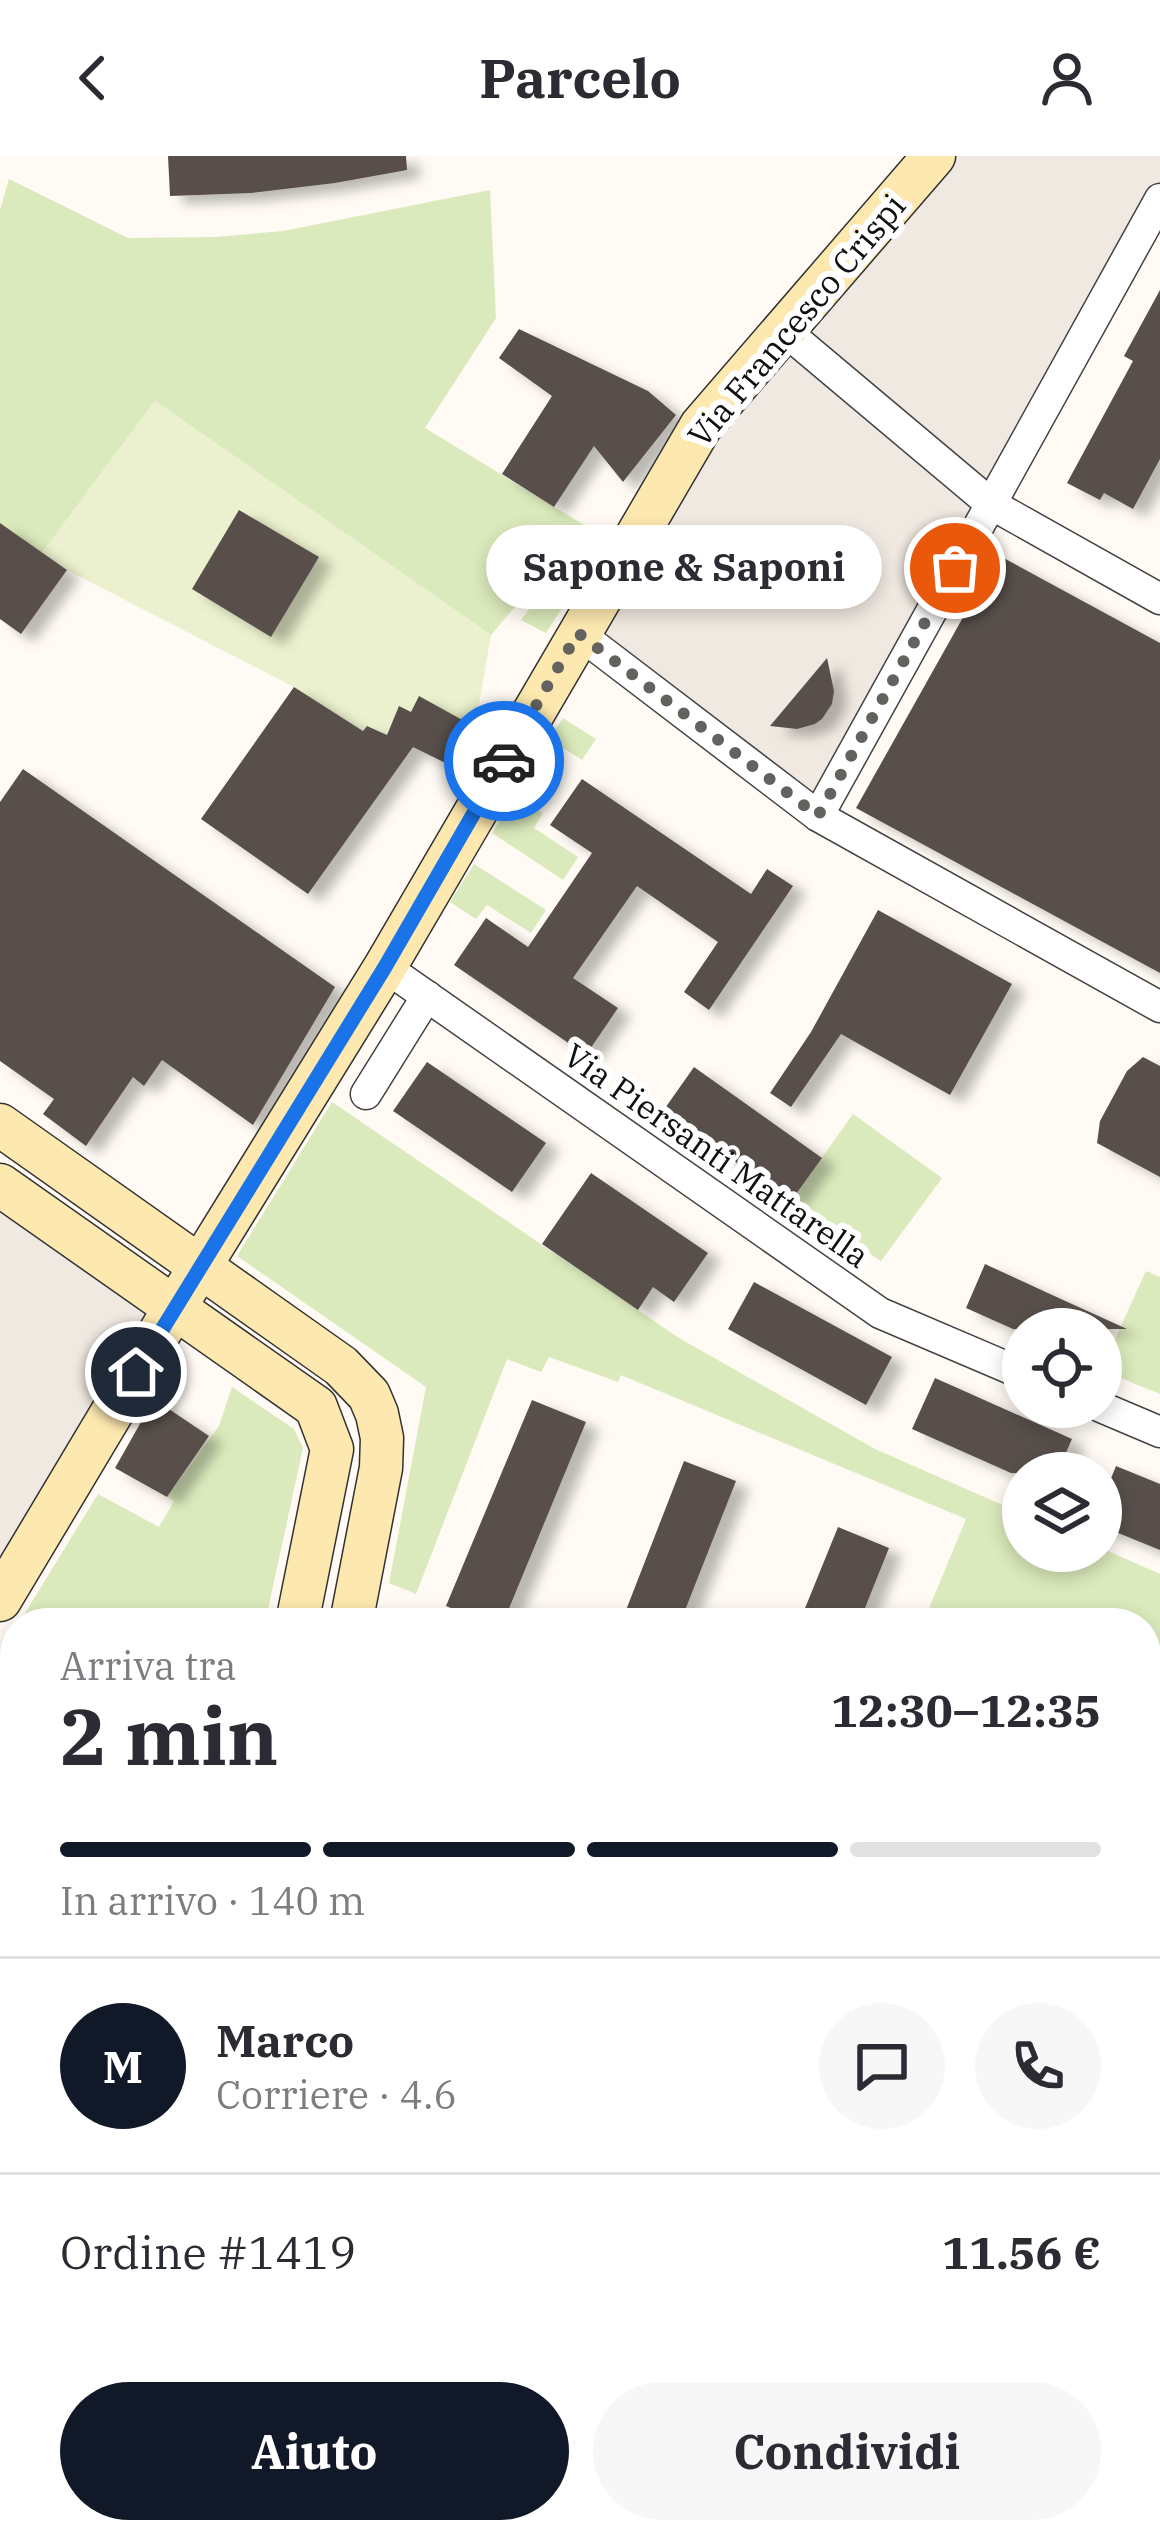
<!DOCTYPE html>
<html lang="it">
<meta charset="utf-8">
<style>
:root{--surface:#fff;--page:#f7f7f7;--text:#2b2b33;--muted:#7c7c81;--line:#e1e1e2;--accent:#111827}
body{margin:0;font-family:"IBM Plex Serif",serif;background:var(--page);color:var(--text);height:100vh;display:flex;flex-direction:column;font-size:45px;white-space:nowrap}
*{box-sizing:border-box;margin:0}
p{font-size:39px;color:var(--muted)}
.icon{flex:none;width:66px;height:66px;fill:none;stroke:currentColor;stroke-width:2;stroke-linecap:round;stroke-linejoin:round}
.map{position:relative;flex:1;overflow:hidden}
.sheet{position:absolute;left:0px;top:1452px;width:1161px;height:936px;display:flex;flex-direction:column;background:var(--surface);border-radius:48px 48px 0 0;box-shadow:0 6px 18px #0003}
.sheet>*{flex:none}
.controls{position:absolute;left:1002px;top:1152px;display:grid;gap:24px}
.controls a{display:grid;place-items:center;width:120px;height:120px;border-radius:50%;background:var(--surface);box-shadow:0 6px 18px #0003;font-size:60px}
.pin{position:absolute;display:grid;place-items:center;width:102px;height:102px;color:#fff;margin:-51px;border:6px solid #fff;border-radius:50%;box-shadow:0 3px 12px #0007}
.courier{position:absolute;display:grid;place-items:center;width:120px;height:120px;margin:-60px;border:9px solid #1a73e8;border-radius:50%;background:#fff;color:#222;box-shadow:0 3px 15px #0007}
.bubble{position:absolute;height:84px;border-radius:42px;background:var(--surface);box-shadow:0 6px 18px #0003;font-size:39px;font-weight:700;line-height:84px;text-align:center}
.headline em{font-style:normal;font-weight:700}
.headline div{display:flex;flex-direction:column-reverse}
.headline{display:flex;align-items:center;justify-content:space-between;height:204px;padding:0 60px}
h1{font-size:78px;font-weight:700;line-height:90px}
.bar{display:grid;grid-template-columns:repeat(4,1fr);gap:18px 12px;align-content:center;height:144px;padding:0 60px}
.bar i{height:15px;border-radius:9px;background:var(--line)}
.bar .current{background:var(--accent)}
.bar p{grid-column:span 4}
.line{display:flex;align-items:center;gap:30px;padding:0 60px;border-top:3px solid var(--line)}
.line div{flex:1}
.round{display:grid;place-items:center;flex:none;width:126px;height:126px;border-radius:63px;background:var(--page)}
.action{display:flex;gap:24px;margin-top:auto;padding:24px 60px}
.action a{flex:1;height:138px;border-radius:72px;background:var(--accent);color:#fff;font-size:48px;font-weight:700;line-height:138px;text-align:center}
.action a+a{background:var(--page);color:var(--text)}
header{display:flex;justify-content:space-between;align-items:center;height:156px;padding:0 60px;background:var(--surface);font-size:54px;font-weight:700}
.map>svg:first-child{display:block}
.green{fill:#dbeabc}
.pitch{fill:#ebf1ce}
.plaza{fill:#f0e9e1}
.building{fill:#584f4c;filter:url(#shadow)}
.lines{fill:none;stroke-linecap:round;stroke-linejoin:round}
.street-casing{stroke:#434343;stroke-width:33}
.secondary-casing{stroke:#323232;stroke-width:45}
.street{stroke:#fff;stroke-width:30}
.secondary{stroke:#fde8af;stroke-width:42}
.done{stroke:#64625f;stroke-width:12;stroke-dasharray:0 21.6}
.route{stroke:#1a73e8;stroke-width:15}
.labels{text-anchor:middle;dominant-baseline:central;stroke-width:12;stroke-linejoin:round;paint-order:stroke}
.street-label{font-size:33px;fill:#101010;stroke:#fff}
</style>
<header><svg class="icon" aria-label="back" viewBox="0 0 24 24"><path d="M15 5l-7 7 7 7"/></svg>Parcelo<svg class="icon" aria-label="person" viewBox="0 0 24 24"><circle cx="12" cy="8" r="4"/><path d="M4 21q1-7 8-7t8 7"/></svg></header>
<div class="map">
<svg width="1160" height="2388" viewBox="0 0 1160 2388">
<defs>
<filter id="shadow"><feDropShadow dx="13" dy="8" stdDeviation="6" flood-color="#0004"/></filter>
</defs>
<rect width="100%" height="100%" fill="#fffaf3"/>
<g class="green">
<path d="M 9,23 L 128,82 L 215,81 L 283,75 L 490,34 L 496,162 L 425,272 L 584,369 L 491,479 L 155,245 L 42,397 L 0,367 L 0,54 Z"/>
<path d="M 543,435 L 564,449 L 546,477 L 521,464 Z"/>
<path d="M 563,562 L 596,583 L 582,604 L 549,583 Z"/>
<path d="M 517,639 L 543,657 L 534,672 L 578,701 L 563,724 L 492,677 Z"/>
<path d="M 474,708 L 546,754 L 531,777 L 487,749 L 476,763 L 450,746 Z"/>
<path d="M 332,946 L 679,1182 L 875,1293 L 1023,1358 L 1023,1395 L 1101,1395 L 1101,1392 L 1160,1418 L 1160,2069 L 1146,2094 L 1146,1467 L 923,1467 L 966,1363 L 621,1219 L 618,1226 L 549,1201 L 541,1216 L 507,1203 L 416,1438 L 389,1427 L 426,1231 L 237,1100 Z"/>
<path d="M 853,958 L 942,1022 L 881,1105 L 791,1045 Z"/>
<path d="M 1146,1115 L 1160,1121 L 1160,1238 L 1101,1214 Z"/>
<path d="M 232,1231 L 294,1273 L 303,1292 L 265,1467 L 19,1467 L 98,1338 L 159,1371 L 174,1345 L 167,1341 L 219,1270 Z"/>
<path d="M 15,1474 L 15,1755 L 0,1748 L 0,1499 Z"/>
<path d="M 1030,2373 L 1104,2373 L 1105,2376 L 1112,2374 L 1114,2381 L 1102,2388 L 1026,2388 Z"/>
</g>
<path class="pitch" d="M 155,245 L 491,479 L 475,571 L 475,591 L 462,615 L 368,570 L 363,575 L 294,531 L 67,414 L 42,397 Z"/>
<g class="plaza">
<path d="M 934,0 L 1160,0 L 1160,43 L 818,660 L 578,477 L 701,270 Z"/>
<path d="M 0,1029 L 175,1151 L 0,1444 Z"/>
<path d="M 0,1960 L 15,1966 L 15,2373 L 263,2373 L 257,2388 L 0,2388 Z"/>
<path d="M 602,2373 L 937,2373 L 933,2388 L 645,2388 Z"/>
</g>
<g class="building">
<path d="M 168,0 L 406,0 L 407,14 L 335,27 L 251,37 L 170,40 Z"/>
<path d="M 1160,134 L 1160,303 L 1133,353 L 1104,337 L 1100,344 L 1067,327 L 1133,205 L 1124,200 Z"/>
<path d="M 519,173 L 648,235 L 676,259 L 623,326 L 594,290 L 554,351 L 502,318 L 552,240 L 499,202 Z"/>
<path d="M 239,354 L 319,401 L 271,481 L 192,433 Z"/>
<path d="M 0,367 L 67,414 L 21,478 L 0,463 Z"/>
<path d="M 998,399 L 1160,487 L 1160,817 L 856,652 Z"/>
<path d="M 827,502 L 834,535 L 832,548 L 822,563 L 815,568 L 797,573 L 770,570 Z"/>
<path d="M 294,531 L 363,575 L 367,570 L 387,579 L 399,550 L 411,556 L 419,540 L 475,571 L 475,591 L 462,615 L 413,591 L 308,738 L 201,663 Z"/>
<path d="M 23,613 L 335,831 L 253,969 L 162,904 L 144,930 L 133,921 L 86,990 L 43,958 L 54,943 L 0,905 L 0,646 Z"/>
<path d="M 582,623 L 751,738 L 767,713 L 793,730 L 709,854 L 684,836 L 718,786 L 637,730 L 573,822 L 618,852 L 586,899 L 454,809 L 486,762 L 528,791 L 592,697 L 550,669 Z"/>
<path d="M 878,754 L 1012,828 L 950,939 L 841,878 L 791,951 L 770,937 L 811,876 Z"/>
<path d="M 1143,901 L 1160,910 L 1160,1021 L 1097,987 L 1100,965 L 1127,915 Z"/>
<path d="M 427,906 L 546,987 L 512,1036 L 393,955 Z"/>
<path d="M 694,911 L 822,1002 L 791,1045 L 663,955 Z"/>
<path d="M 591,1017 L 708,1097 L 674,1146 L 653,1131 L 638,1154 L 542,1088 Z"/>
<path d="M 985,1108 L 1050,1138 L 1127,1173 L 1013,1173 L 966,1152 Z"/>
<path d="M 754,1126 L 892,1201 L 866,1249 L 728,1173 Z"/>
<path d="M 935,1222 L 1072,1283 L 1057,1317 L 1011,1317 L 912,1273 Z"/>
<path d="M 154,1243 L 209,1280 L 167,1341 L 115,1312 Z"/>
<path d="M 532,1244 L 586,1266 L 503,1467 L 487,1467 L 446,1450 Z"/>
<path d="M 684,1305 L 736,1325 L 680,1467 L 621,1467 Z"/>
<path d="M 1116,1310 L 1160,1328 L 1160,1394 L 1101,1370 L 1101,1347 Z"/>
<path d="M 838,1371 L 889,1392 L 859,1467 L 799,1467 Z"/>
</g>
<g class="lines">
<g class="street-casing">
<g id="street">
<path d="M 784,174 L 991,348 L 1160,443"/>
<path d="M 578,477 L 818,660 L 1160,851"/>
<path d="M 818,660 L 1160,43"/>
<path d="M 385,811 L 880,1157 L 1023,1218"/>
<path d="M 366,938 L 427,840"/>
<path d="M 1101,1251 L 1160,1276"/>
<path d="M 0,1772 L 15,1779"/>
<path d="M 0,2008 L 15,2018"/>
<path d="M 602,2373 L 645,2388"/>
<path d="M 236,2388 L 242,2373"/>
<path d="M 522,2388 L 526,2373"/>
<path d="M 933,2388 L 937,2373"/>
</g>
</g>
<g class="secondary-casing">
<g id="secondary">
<path d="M 0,969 L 341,1210 L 369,1239 L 377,1258 L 382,1282 L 381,1312 L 351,1467"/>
<path d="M 0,1029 L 316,1251 L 332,1293 L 297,1467"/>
<path d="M 0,1444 L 175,1151 L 385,811 L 701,270 L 934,0"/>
<path d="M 1146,2148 L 1160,2153"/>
<path d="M 1146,2199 L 1160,2204"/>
</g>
</g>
<use href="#street" class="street"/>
<use href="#secondary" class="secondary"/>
</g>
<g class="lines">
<path class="done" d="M 504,605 L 578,477 L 818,660 L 955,412"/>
<path class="route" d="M 136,1216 L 385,811 L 504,605"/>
</g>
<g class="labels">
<g class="street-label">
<text transform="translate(796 164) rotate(-50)">Via Francesco Crispi</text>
<text transform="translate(717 999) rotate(35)">Via Piersanti Mattarella</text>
</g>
</g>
</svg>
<div class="controls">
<a><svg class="icon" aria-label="locate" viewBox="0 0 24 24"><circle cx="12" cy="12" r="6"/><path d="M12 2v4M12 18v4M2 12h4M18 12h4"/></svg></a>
<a><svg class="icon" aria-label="layers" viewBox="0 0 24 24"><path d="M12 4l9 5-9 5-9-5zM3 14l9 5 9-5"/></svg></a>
</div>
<div class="pin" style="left:955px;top:412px;background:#ea580c"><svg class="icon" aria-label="bag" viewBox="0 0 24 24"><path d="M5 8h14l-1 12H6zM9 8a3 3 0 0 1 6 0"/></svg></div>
<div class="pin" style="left:136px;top:1216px;background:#1f2937"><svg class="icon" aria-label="home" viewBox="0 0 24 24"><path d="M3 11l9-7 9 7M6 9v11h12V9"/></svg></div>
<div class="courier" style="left:504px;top:605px"><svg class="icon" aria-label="car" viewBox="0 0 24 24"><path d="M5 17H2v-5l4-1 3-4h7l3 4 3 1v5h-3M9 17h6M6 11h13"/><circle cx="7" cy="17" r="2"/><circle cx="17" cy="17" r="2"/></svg></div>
<div class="bubble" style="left:486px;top:369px;width:396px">Sapone &amp; Saponi</div>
<section class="sheet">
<div class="headline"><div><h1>2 min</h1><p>Arriva tra</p></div><em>12:30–12:35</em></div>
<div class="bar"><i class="current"></i><i class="current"></i><i class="current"></i><i></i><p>In arrivo · 140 m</p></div>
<div class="line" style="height:216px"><b class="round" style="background:var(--accent);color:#fff">M</b><div><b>Marco</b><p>Corriere · 4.6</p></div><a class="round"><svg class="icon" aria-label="chat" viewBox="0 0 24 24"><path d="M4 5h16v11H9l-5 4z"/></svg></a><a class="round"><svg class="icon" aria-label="phone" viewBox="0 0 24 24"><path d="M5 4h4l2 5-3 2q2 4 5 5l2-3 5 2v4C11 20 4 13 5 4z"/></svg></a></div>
<div class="line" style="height:156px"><div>Ordine #1419</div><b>11.56 €</b></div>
<div class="action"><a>Aiuto</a><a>Condividi</a></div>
</section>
</div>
